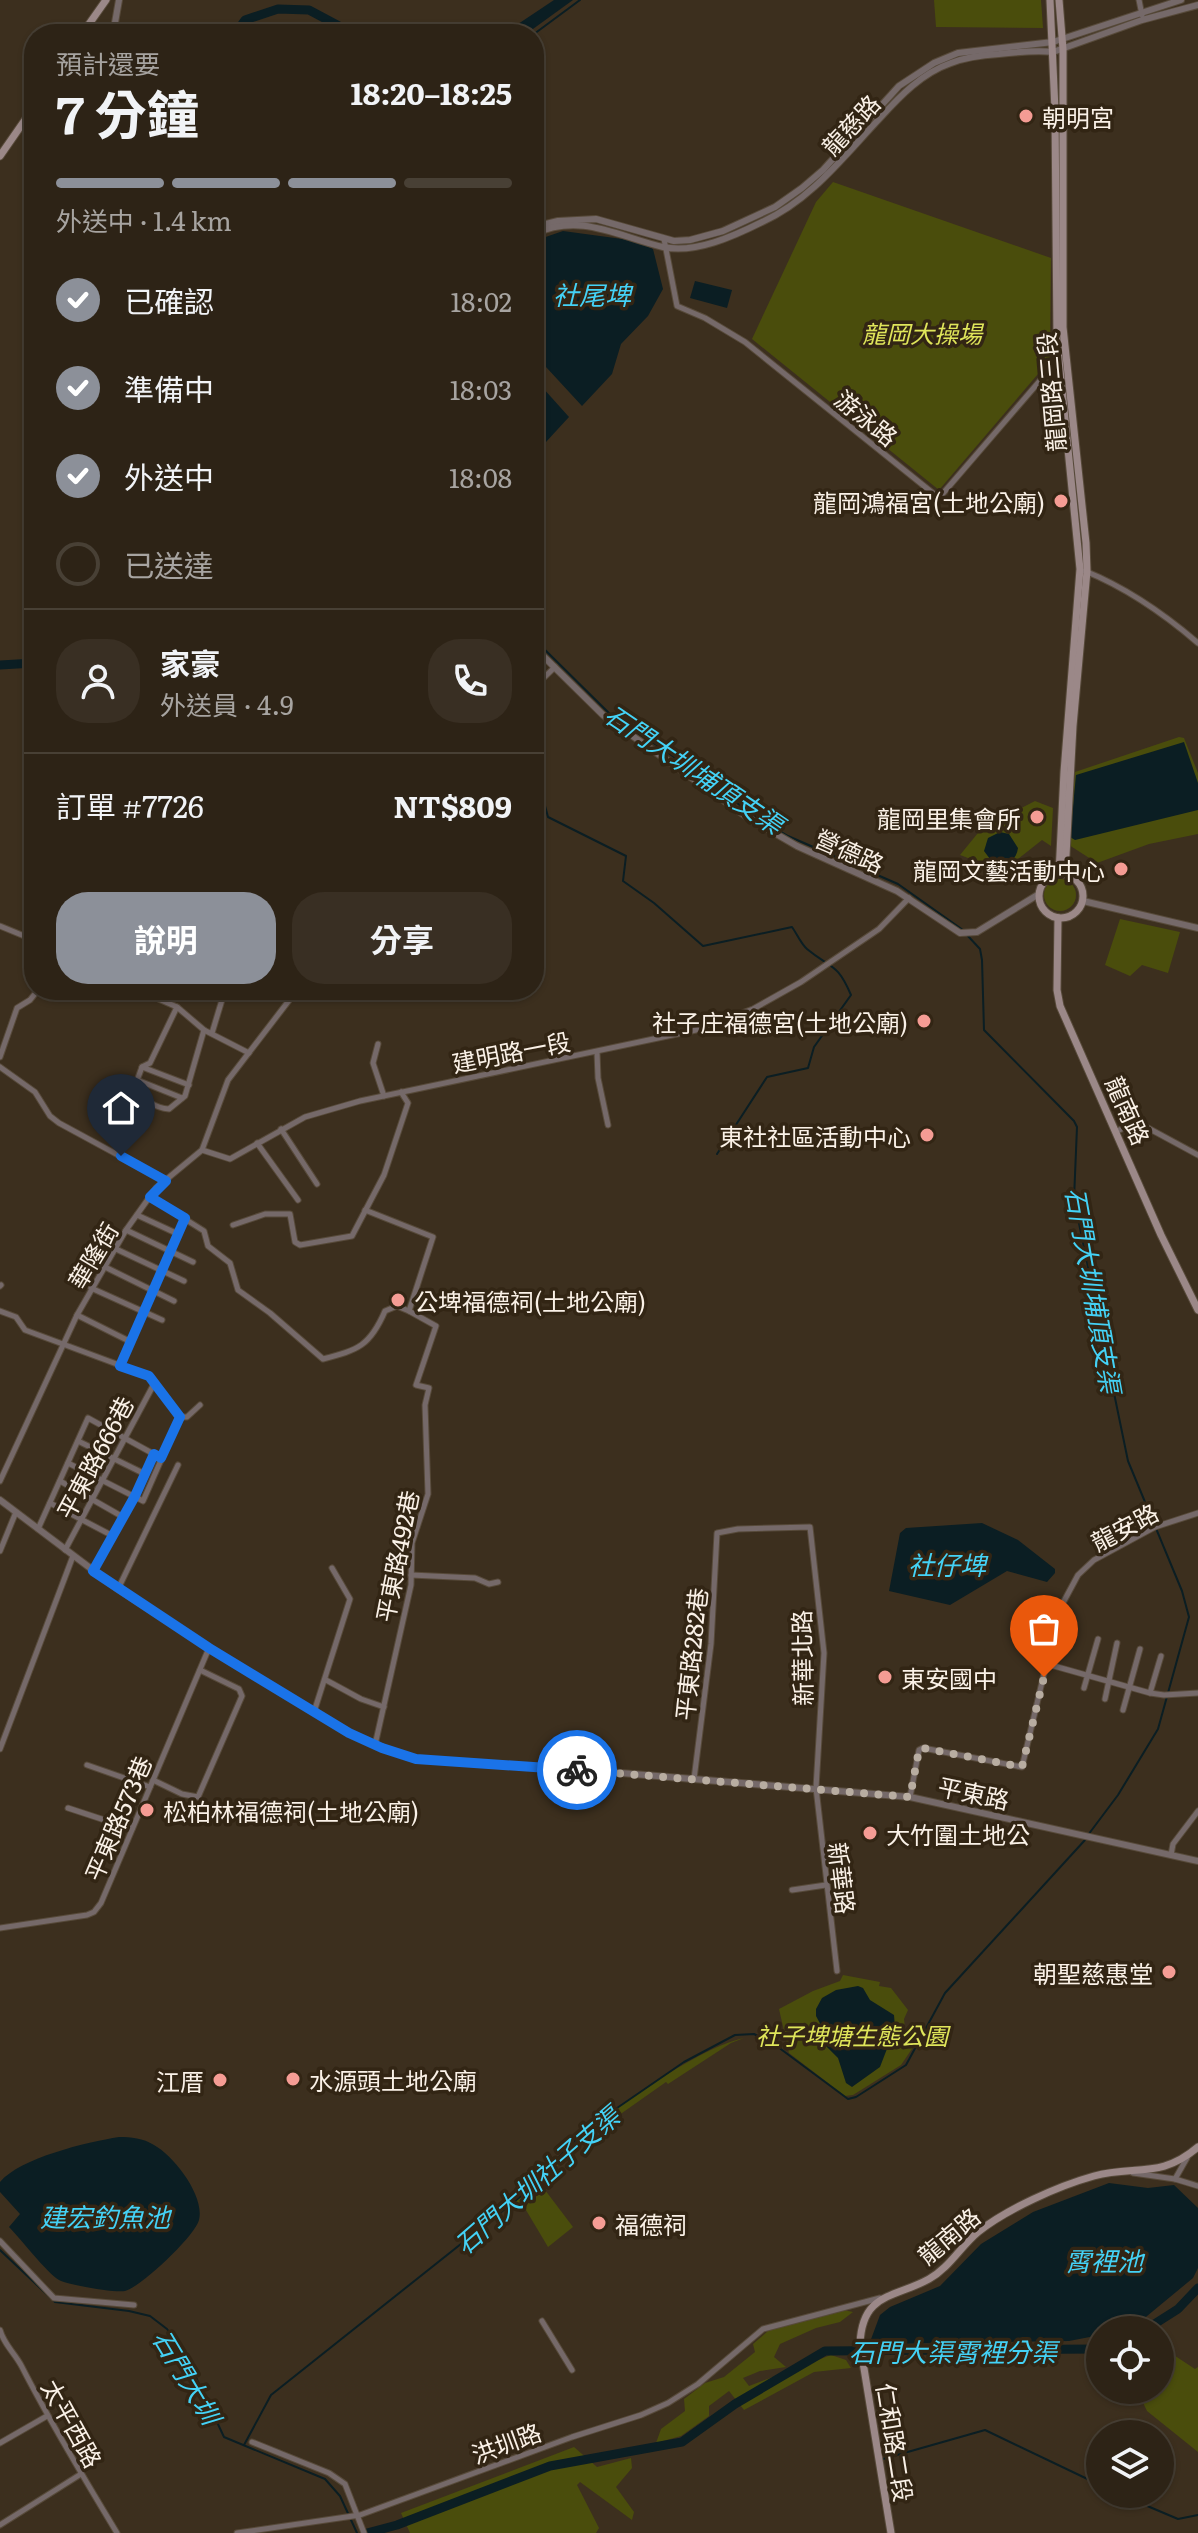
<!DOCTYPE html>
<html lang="zh-TW">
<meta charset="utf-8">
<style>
:root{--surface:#2d2316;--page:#392f23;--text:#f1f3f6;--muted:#a7a4a1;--line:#484035;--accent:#8c9099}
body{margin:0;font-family:Literata,"Noto Sans TC",serif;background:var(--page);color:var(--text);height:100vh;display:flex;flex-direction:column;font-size:30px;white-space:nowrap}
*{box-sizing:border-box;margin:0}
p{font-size:26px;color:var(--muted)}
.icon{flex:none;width:44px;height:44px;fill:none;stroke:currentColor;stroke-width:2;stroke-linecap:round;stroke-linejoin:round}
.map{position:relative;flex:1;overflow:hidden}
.sheet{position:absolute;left:24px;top:24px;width:520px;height:976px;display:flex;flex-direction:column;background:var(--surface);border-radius:32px;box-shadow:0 2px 6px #0004,0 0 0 2px var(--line)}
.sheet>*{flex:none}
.tools{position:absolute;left:1086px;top:2316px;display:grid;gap:16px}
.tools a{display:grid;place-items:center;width:88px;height:88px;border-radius:50%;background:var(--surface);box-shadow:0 2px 6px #0004,0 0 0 2px var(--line);font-size:40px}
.pin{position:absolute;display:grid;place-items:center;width:68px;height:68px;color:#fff;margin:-82px -34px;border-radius:50% 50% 50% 0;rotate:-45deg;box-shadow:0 0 8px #0007}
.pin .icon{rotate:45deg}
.courier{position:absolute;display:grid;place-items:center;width:80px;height:80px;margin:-40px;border:6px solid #1a73e8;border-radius:50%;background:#fff;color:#222;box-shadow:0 2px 10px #0007}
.headline em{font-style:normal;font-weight:700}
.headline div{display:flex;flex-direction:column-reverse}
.headline{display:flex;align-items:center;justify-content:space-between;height:136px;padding:0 32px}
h1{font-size:52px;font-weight:700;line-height:60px}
.bar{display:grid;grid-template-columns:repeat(4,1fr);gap:12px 8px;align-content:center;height:96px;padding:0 32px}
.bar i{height:10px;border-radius:6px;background:var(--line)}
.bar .on{background:var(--accent)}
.bar p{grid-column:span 4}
.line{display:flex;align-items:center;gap:20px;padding:0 32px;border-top:2px solid var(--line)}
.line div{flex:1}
.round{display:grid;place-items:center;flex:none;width:84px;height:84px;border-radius:32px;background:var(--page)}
ol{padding:0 32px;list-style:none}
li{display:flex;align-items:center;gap:24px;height:88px}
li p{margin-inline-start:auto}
li .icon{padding:8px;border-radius:50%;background:var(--accent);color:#fff;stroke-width:4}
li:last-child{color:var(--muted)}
li i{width:44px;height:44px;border:4px solid var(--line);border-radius:50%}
.primary-button{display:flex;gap:16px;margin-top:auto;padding:16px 32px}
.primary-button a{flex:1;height:92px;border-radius:32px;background:var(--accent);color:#fff;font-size:32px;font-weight:700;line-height:92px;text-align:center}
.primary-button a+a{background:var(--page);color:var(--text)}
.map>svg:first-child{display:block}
.green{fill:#4a4d0c}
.water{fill:#0b1e23}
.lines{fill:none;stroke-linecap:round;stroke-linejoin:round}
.stream{stroke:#0b1e23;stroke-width:2}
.river{stroke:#0b1e23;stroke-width:9}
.minor-casing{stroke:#574a3a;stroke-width:7}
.tertiary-casing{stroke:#574a3a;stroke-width:8}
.secondary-casing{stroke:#574a3a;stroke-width:9}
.minor{stroke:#756969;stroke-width:5}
.tertiary{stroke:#756969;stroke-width:6}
.secondary{stroke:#9b8888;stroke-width:7}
.done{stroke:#b8ada1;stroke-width:8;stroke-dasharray:0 14.4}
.route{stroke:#1a73e8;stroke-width:10}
.poi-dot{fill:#f59c94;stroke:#322514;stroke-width:3}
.labels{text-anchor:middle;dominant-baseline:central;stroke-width:7;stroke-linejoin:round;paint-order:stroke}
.poi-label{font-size:24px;fill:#faf1e7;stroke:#322514;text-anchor:start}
.street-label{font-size:24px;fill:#faf1e7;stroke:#322514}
.park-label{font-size:24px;font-style:italic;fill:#dfe55a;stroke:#322514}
.water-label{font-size:26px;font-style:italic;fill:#44d2f6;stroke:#322514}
</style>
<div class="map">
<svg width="1198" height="2533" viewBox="0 0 1198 2533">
<rect width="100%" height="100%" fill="#3c2f1e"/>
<g class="green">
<path d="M 934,0 L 1041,0 L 1043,28 L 936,27 Z"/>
<path d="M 833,182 L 1051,258 L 1050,360 L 939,490 L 752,339 L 816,202 Z"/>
<path d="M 1179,737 L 1184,738 L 1198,773 L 1198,834 L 1149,844 L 1097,863 L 1069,845 L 1075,772 Z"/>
<path d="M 1035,801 L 1053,808 L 1051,846 L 1042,840 L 1018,859 L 1013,875 L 960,855 L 982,828 Z"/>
<circle cx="1060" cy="895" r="16"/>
<path d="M 1120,919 L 1180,932 L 1168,973 L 1142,965 L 1130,976 L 1105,965 Z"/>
<path d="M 843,1975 L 880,1982 L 879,1986 L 891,1988 L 908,2010 L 904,2019 L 905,2029 L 918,2040 L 901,2065 L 853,2095 L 845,2096 L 789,2053 L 779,2009 L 813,1991 L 840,1981 Z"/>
<path d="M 744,2038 L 731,2043 L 668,2084 L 666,2082 L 578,2144 L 520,2205 L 516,2201 C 537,2183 556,2161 577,2141 C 609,2110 702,2046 744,2038 Z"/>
<path d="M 542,2186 L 573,2227 L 548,2247 L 523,2205 Z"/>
<path d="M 838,2309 L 853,2312 L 840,2322 L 816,2328 L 780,2344 L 774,2357 L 786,2367 L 760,2371 L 743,2378 L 749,2386 L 831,2355 L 846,2360 L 851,2368 L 814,2372 L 744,2410 L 729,2391 L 709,2406 L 709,2416 L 681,2436 L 656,2443 L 661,2429 L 685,2411 L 684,2399 L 705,2383 L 724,2377 L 755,2352 L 753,2344 L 769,2330 Z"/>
<path d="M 1160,2346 L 1195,2369 L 1198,2367 L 1198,2452 L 1147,2411 L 1137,2390 L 1160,2390 Z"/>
<path d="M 574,2447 L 597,2467 L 631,2458 L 632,2468 L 616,2487 L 634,2512 L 632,2520 L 580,2482 L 577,2485 L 599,2528 L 596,2533 L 410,2533 L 401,2513 Z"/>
</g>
<g class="water">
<path d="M 554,0 L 573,0 L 526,34 L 503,34 Z"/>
<path d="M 563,231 L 637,241 L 653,249 L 663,289 L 648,316 L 621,344 L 612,374 L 582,406 L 534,354 L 534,241 Z"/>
<path d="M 695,281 L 732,290 L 727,308 L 690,298 Z"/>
<path d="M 534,378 L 569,417 L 534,455 Z"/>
<path d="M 1184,742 L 1198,783 L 1198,810 L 1075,840 L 1070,837 L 1076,775 Z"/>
<path d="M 1000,832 L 1009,834 L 1018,848 C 1016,862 1005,866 993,863 L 984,851 L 988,838 Z"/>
<path d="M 982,1523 L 1018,1540 L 1055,1569 L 1055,1573 L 1047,1582 L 1007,1571 L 950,1605 L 889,1591 L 900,1533 L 906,1528 Z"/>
<path d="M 858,1986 L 863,1988 L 870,2000 L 894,2015 L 895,2028 L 880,2067 L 852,2087 L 846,2083 L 838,2058 L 824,2044 L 823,2029 L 816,2016 L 816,2009 L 822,1998 L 836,1990 Z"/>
<path d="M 119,2137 C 131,2137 143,2138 154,2145 C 174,2156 205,2196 199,2220 C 195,2236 141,2287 125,2291 C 115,2293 68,2285 59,2280 C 46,2272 21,2239 9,2227 L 20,2214 L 0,2192 L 0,2182 C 20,2158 87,2142 119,2137 Z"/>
<path d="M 1109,2183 L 1148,2188 L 1174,2185 L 1198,2208 L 1198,2268 L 1193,2278 L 1141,2321 L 1118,2330 L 1100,2330 L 1100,2335 L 1069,2341 L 885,2344 L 870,2342 L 880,2315 L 890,2307 L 940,2286 L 981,2244 L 1033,2212 Z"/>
</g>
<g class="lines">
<g class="stream">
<path d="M 534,34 L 580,0"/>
<path d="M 534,639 L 615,719 L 663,749 L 759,819 L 788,836 L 898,884 L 963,930"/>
<path d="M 534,782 L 540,787 L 548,817 L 626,856 L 623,881 L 654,903 L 703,946 L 792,927 C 797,934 801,944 807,949 C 831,969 837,962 851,995 L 814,1047 L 808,1068 L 767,1077 L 717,1154"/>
<path d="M 967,935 L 980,949 L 982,960 L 984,1030 L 1074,1121 L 1077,1127 L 1074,1199 L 1128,1461 L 1182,1591 L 1189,1617 L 1158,1729 L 1118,1795 L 1088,1835"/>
<path d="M 0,2250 L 55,2302 L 129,2311 L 150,2316 L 167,2329 L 183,2350 L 224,2437 L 325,2479 L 340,2496 L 357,2533"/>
<path d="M 244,2445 L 271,2395 L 525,2193 L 585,2130 L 684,2062 L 735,2035 L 754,2034 L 778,2047 L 848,2099 L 856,2097 L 906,2065 L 945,1993 L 1085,1840"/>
<path d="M 883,2459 L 985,2430 L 1100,2485"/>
<path d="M 1119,2494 L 1178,2519 L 1198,2515"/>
</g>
<g class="river">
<path d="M 235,34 L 245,20 L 278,9 L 309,10 L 354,34"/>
<path d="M 0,665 L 34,663"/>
<path d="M 1145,2330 L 1178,2309 L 1198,2288"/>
<path d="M 367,2533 L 397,2525 L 550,2466 L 682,2442 L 735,2404 L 825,2351 L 1100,2349"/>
</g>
<g class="minor-casing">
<g id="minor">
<path d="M 1139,0 L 1142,15"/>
<path d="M 664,239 L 677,306 L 705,318 L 745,342 L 939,498 L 1044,376 L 1059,362"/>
<path d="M 1085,571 C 1127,588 1163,613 1198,643"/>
<path d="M 534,687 L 555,667"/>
<path d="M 0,926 L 34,940"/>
<path d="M 138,990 L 177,1007 L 204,1030 L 249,1053"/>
<path d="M 177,1007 L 150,1063 L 142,1067 L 135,1086 C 143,1099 154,1108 169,1109 L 185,1096 L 204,1030"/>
<path d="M 212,1033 L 225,990"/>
<path d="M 378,1044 L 373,1063 L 384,1096"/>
<path d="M 597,1052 L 598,1078 L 608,1125"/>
<path d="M 0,1057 L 17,1008 L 30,1000 L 38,990"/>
<path d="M 0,1067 L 35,1092 L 50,1116 L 59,1123 L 166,1181"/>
<path d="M 142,1067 L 189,1085"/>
<path d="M 137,1080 L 182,1098"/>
<path d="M 281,1129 L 317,1184"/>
<path d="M 1117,1131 L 1137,1122 L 1198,1155"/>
<path d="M 257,1143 L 298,1200"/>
<path d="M 202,1150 L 230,1159 L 305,1117 L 360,1101 L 696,1030 L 753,1009 L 801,982 L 879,929 L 909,898"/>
<path d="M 150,1197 L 204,1231 L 208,1246 L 230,1263 L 238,1290 L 270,1313 L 323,1359 C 358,1350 370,1346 385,1311 L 397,1306 L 409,1311"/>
<path d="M 365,1210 L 433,1237 L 409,1311 L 436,1326 L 416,1385 L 429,1388 L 425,1405 L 428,1494 L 412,1543 L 411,1585 L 375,1745"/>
<path d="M 137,1215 L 178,1234"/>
<path d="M 233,1225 L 265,1214 L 290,1214 L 295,1242 L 300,1245 L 352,1236 L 384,1175 L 408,1103 L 401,1092"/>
<path d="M 126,1230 L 193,1262"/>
<path d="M 116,1249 L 184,1281"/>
<path d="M 105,1267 L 174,1301"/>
<path d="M 0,1286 L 1,1285"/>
<path d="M 91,1288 L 162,1320"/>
<path d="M 0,1311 L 16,1317 L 25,1330 L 149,1376 L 180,1417 L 187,1417 L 200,1405"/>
<path d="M 77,1315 L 131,1342"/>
<path d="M 120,1366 L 185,1218"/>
<path d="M 78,1441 L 145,1474"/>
<path d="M 68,1463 L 143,1501 L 180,1417"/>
<path d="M 0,1481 L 77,1315 L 126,1230 L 156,1188 L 202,1150 L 228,1080 L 297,990"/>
<path d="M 60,1481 L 123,1517"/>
<path d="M 50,1503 L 113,1536"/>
<path d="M 38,1529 L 88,1418 L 161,1458"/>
<path d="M 65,1550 L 155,1382"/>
<path d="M 0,1551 L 16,1512"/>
<path d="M 93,1571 L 135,1496 L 154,1454"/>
<path d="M 411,1575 L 475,1578 L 489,1584 L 498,1582"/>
<path d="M 118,1589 L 178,1465"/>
<path d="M 1047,1664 L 1150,1693 L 1164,1695 L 1198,1693"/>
<path d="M 326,1680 L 361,1699 L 384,1707"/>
<path d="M 1084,1688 L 1098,1639"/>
<path d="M 1150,1693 L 1161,1656"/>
<path d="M 1105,1699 L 1117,1643"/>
<path d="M 1123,1710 L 1140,1649"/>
<path d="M 314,1712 L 350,1599 L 332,1568"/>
<path d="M 0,1749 L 73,1556"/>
<path d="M 87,1765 L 150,1787"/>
<path d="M 694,1779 L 711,1644 L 717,1533 L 738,1529 L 810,1527 L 824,1653 L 816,1788 L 837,1971"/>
<path d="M 153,1780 L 182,1794 L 198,1797 L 242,1696 L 239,1689 L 200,1670"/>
<path d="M 910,1797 L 919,1750 L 923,1748 L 1022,1767 L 1055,1627 L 1064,1601 L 1078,1575 L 1094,1560 L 1155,1527 L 1198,1513"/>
<path d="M 68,1808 L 132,1829"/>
<path d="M 1171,1855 L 1173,1844 L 1198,1811"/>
<path d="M 792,1890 L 826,1885"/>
<path d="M 0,1928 L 87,1915 L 94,1912 L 101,1903 L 209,1648"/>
<path d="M 1133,2173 L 1175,2179 L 1198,2186"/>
<path d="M 1175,2179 L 1187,2158"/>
<path d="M 0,2241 L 54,2298 L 134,2305"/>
<path d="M 542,2321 L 572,2370"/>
<path d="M 0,2330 C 4,2345 15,2353 22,2367 C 51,2424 84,2478 117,2533"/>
<path d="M 252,2442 L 329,2473 L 345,2484 L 364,2533"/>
<path d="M 0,2443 L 47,2416"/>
<path d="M 0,2525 L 81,2474"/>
<path d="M 237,2533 L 360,2515 L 572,2437 L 641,2415 L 668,2403 L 698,2384 L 763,2329 L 880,2298"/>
</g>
</g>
<g class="tertiary-casing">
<g id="tertiary">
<path d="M 113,34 L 119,0"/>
<path d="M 534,227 L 558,221 L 596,219 L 674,241 L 690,240 L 723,231 L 775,207 L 802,188 L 823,170 L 899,86 L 934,63 L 958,53 L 1053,42 L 1181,0"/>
<path d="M 534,234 C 581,212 619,237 663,247 C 695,254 734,236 762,222 C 811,200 844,156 880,118 C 900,96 922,73 951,63 C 966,57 983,55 999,54 C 1017,52 1035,50 1053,52 L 1142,20 L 1198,5"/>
<path d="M 534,647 L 603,715 L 747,817 L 797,846 L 897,891 L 960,933 L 977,932 L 1039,894"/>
<path d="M 1083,901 L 1198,928"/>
<path d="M 0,1500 L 118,1589 L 209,1648 L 349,1733 L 382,1748 L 416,1759 L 621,1773 L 910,1797 L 1198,1861"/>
</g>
</g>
<g class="secondary-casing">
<g id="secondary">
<path d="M 1050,0 L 1055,110 L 1057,339 L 1080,569 L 1064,772 L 1059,874"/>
<path d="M 1059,0 L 1063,49 L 1063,327 L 1086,543 L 1087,571 L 1073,726 L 1065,874"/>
<path d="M 82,34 L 106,0"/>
<path d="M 0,156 L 34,107"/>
<circle cx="1061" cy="896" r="22"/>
<path d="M 1058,918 L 1057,990 L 1060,1006 L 1161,1235 L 1198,1310"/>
<path d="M 891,2533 L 860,2344 C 862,2292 895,2298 929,2279 C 949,2268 961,2246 978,2232 C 1007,2209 1058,2186 1094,2176 C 1135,2165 1161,2179 1198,2147"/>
</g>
</g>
<use href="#minor" class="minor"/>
<use href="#tertiary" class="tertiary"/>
<use href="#secondary" class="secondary"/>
</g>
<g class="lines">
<path class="done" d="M 577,1770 L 910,1797 L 919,1750 L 923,1748 L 1022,1767 L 1044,1677"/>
<path class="route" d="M 121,1156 L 166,1181 L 150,1197 L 185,1218 L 120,1366 L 149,1376 L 180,1417 L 161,1458 L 154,1454 L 135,1496 L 93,1571 L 209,1648 L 349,1733 L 382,1748 L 416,1759 L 577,1770"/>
</g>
<g class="poi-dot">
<circle cx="1026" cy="116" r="8"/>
<circle cx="1061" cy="501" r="8"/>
<circle cx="1037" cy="817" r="8"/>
<circle cx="1121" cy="869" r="8"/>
<circle cx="924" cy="1021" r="8"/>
<circle cx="927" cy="1135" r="8"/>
<circle cx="398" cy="1300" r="8"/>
<circle cx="885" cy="1677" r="8"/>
<circle cx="147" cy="1810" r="8"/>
<circle cx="870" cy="1833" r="8"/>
<circle cx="1169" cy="1972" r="8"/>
<circle cx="293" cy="2079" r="8"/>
<circle cx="220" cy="2080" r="8"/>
<circle cx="599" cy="2223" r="8"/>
</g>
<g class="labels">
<g class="poi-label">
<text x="1042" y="116">朝明宮</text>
<text x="1045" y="501" text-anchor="end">龍岡鴻福宮(土地公廟)</text>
<text x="1021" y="817" text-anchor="end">龍岡里集會所</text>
<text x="1105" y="869" text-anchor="end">龍岡文藝活動中心</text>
<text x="908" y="1021" text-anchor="end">社子庄福德宮(土地公廟)</text>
<text x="911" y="1135" text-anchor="end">東社社區活動中心</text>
<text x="414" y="1300">公埤福德祠(土地公廟)</text>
<text x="901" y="1677">東安國中</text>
<text x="163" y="1810">松柏林福德祠(土地公廟)</text>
<text x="886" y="1833">大竹圍土地公</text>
<text x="1153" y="1972" text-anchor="end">朝聖慈惠堂</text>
<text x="309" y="2079">水源頭土地公廟</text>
<text x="204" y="2080" text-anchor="end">江厝</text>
<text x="615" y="2223">福德祠</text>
</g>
<g class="street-label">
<text transform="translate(850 124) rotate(-47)">龍慈路</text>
<text transform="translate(1050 392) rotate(-95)">龍岡路三段</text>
<text transform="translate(867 417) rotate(39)">游泳路</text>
<text transform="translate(850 850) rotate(24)">營德路</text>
<text transform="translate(511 1051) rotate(-11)">建明路一段</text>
<text transform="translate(1129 1110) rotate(66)">龍南路</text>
<text transform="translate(92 1255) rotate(-59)">華隆街</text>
<text transform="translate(94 1457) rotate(-62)">平東路666巷</text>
<text transform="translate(1124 1526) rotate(-28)">龍安路</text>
<text transform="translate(396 1556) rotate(-79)">平東路492巷</text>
<text transform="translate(690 1654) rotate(-84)">平東路282巷</text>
<text transform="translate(801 1658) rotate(-91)">新華北路</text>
<text transform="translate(974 1792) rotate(12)">平東路</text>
<text transform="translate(117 1818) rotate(-67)">平東路573巷</text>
<text transform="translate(843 1878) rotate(83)">新華路</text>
<text transform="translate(948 2235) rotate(-40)">龍南路</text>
<text transform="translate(73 2423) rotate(61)">太平西路</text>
<text transform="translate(506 2442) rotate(-20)">洪圳路</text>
<text transform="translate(896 2442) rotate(81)">仁和路二段</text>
</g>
<g class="park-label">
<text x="922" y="332">龍岡大操場</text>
<text x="852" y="2034">社子埤塘生態公園</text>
</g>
<g class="water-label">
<text x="592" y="293">社尾埤</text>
<text transform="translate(695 768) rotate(34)">石門大圳埔頂支渠</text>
<text transform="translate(1095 1290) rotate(80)">石門大圳埔頂支渠</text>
<text x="947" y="1563">社仔埤</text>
<text transform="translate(536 2179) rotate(-41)">石門大圳社子支渠</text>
<text x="105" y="2215">建宏釣魚池</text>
<text x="1104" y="2259">霄裡池</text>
<text x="953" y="2350">石門大渠霄裡分渠</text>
<text transform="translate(188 2376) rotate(59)">石門大圳</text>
</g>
</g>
</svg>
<div class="tools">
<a><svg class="icon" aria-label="locate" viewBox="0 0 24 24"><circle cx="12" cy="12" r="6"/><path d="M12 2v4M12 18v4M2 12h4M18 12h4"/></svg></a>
<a><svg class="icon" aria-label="layers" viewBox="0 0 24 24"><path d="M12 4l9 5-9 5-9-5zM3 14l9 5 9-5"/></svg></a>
</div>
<div class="pin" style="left:1044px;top:1677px;background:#ea580c"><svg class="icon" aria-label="bag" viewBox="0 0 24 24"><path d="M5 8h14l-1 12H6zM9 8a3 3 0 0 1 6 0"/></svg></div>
<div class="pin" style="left:121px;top:1156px;background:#1f2937"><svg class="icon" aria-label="home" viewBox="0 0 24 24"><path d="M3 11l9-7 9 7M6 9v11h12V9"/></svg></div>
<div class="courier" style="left:577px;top:1770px"><svg class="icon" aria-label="bike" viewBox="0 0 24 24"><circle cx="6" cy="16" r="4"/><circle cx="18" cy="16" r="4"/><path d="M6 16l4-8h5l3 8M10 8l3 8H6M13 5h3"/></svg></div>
<section class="sheet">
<div class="headline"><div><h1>7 分鐘</h1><p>預計還要</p></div><em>18:20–18:25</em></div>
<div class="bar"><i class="on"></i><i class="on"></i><i class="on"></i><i></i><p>外送中 · 1.4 km</p></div>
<ol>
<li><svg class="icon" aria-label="check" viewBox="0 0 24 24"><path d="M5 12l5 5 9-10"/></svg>已確認<p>18:02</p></li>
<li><svg class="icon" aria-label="check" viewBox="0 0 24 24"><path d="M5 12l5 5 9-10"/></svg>準備中<p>18:03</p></li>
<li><svg class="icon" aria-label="check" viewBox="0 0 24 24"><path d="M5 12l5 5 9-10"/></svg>外送中<p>18:08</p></li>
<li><i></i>已送達</li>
</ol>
<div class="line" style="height:144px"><a class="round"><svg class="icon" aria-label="person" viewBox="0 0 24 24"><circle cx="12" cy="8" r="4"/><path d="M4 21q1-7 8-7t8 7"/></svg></a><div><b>家豪</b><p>外送員 · 4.9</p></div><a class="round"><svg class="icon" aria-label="phone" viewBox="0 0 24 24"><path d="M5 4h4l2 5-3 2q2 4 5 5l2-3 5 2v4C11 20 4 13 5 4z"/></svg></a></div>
<div class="line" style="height:104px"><div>訂單 #7726</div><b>NT$809</b></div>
<div class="primary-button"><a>說明</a><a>分享</a></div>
</section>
</div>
